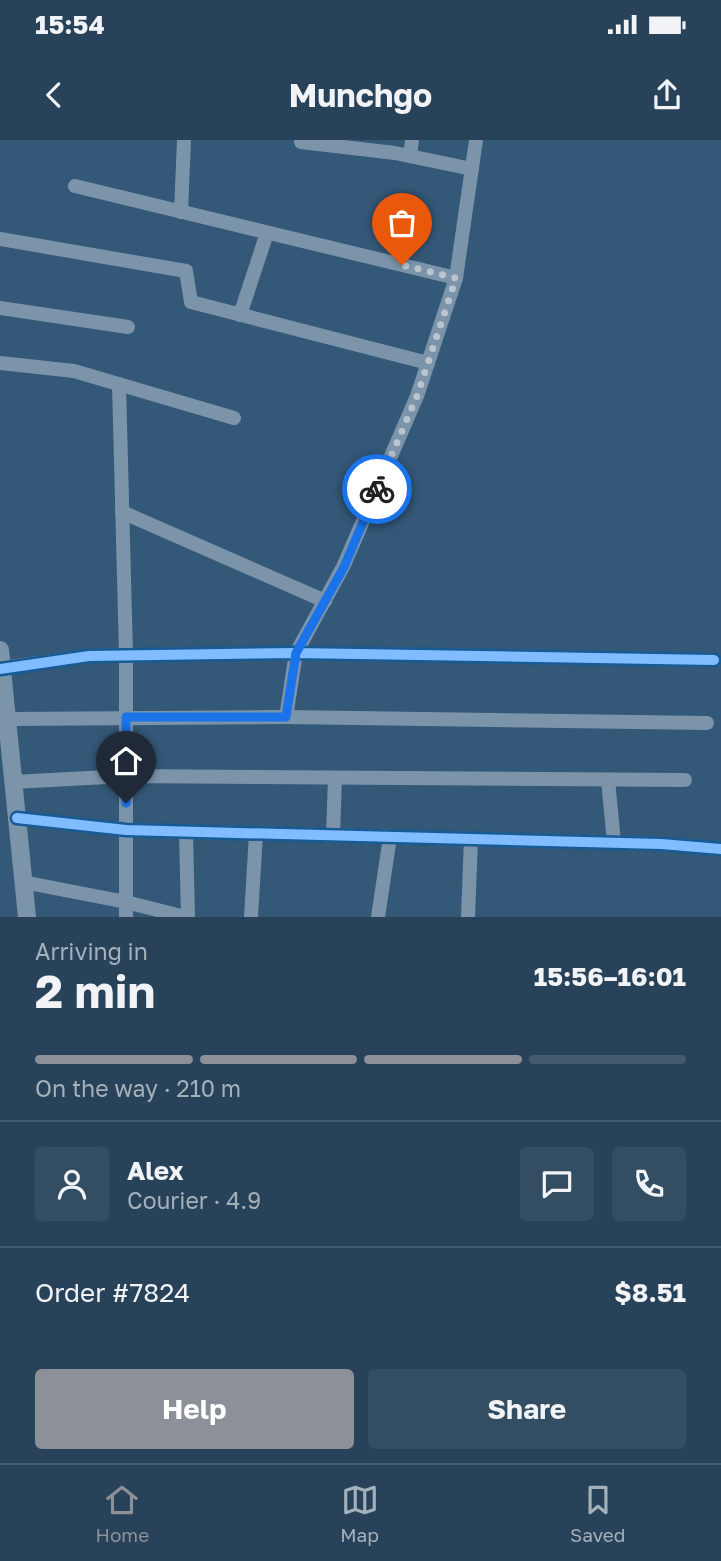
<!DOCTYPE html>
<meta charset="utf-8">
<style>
:root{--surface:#274259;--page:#334d62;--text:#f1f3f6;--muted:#a4b0ba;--line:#435b6f;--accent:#8c9099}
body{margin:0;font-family:"Golos Text",sans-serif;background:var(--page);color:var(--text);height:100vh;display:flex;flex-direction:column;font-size:26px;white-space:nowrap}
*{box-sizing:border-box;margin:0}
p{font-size:23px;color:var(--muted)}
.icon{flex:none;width:38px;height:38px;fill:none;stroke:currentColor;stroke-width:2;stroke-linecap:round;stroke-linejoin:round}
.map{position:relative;height:777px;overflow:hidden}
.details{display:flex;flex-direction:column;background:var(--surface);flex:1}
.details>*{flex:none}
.pin{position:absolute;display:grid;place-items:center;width:60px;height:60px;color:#fff;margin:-72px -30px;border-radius:50% 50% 50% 0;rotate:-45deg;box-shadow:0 0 7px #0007}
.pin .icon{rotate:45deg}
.courier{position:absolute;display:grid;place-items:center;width:70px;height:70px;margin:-35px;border:5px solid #1a73e8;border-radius:50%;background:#fff;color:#222;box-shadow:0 2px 9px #0007}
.head em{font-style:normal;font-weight:700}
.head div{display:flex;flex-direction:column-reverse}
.head{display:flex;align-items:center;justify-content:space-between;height:119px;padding:0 35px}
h1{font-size:46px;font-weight:700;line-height:52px}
.bar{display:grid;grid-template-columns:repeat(4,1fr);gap:10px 7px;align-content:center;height:84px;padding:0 35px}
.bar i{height:9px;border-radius:5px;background:var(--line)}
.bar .selected{background:var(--accent)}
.bar p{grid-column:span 4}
.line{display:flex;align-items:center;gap:18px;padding:0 35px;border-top:2px solid var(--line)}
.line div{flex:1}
.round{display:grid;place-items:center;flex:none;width:74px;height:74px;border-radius:7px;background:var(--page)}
.button{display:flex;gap:14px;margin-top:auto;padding:14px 35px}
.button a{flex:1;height:80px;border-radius:7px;background:var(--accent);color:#fff;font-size:28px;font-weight:700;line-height:80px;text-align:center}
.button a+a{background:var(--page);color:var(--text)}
.status{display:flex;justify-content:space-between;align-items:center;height:49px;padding:0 35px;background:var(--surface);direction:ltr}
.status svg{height:19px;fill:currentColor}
header{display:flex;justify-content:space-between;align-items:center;height:91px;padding:0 35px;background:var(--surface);font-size:32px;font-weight:700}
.menu{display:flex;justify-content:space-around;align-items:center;height:98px;border-top:2px solid var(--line);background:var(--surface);font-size:19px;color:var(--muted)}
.menu a{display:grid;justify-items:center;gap:4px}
.menu .selected{color:var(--accent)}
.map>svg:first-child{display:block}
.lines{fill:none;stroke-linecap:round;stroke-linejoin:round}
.minor{stroke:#7b94aa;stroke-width:14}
.tertiary{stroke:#7b94aa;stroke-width:18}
.cycleway-casing{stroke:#175b94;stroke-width:15}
.cycleway{stroke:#80bcff;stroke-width:10}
.done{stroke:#b8c5cf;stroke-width:7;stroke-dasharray:0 12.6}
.route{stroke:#1a73e8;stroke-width:9}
</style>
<div class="status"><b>15:54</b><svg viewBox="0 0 49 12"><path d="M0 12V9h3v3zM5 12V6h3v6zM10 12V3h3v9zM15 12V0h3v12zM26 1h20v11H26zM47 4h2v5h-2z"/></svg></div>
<header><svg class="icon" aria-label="back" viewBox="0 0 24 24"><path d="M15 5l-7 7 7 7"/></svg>Munchgo<svg class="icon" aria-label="share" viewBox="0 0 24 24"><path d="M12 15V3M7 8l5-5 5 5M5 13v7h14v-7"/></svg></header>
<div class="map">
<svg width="721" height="777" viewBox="0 0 721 777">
<rect width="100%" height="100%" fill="#345877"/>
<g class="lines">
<g class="minor">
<path d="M 301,0 L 301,2 L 395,13 L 472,29"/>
<path d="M 410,16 L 412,0"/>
<path d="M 75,46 L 456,138"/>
<path d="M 181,72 L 184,0"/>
<path d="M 0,99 L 186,131 L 191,162 L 428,223"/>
<path d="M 0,168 L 128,187"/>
<path d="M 240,175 L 267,93"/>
<path d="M 0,223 L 74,231 L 234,278"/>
<path d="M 119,244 L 126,515 L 126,777"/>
<path d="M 122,372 L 325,461"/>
<path d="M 2,528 L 89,516 L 296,513 L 714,520"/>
<path d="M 286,577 L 296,513 L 343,427 L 417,256 L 456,138 L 476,0"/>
<path d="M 7,579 L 286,577 L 707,583"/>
<path d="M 608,640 L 614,702"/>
<path d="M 13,642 L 126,636 L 685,640"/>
<path d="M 17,678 L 126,690 L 661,704 L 721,709"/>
<path d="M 186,692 L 188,777"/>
<path d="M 333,695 L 335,638"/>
<path d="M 23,742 L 126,762 L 185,777"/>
<path d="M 251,777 L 256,693"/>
<path d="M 378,777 L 390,697"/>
<path d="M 468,777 L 471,699"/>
</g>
<path class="tertiary" d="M 0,510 L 27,777"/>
<g class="cycleway-casing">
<g id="cycleway">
<path d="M 0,529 L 89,516 L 296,513 L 714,520"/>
<path d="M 17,678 L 126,690 L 661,704 L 721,709"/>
</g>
</g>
<use href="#cycleway" class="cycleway"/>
</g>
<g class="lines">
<path class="done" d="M 377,349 L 417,256 L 456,138 L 402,125"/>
<path class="route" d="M 126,663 L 126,577 L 286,577 L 296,513 L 344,427 L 377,349"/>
</g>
</svg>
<div class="pin" style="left:402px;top:125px;background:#ea580c"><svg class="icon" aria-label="bag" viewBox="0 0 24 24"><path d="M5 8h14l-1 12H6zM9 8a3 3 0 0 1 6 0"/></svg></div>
<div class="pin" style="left:126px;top:663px;background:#1f2937"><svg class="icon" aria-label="home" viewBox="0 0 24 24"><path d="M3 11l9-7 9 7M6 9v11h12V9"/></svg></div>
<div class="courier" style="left:377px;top:349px"><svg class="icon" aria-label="bike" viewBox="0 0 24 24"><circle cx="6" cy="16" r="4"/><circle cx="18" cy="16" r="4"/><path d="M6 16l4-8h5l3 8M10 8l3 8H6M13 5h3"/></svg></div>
</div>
<section class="details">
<div class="head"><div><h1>2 min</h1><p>Arriving in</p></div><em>15:56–16:01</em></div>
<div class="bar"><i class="selected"></i><i class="selected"></i><i class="selected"></i><i></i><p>On the way · 210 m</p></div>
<div class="line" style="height:126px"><a class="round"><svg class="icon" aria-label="person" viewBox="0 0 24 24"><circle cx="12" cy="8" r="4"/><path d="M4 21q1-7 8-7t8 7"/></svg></a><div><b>Alex</b><p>Courier · 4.9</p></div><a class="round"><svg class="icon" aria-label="chat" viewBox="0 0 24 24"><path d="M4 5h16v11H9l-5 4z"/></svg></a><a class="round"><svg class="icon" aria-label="phone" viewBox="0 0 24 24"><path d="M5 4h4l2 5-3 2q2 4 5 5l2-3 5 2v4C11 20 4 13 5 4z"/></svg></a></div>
<div class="line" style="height:91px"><div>Order #7824</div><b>$8.51</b></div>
<div class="button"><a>Help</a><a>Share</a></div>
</section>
<nav class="menu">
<a class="selected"><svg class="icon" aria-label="home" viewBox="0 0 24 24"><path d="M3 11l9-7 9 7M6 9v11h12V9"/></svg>Home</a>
<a><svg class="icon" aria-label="map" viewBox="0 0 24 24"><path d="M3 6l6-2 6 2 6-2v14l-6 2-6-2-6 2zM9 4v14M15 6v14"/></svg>Map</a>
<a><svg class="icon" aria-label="saved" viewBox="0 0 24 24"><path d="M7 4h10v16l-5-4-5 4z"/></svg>Saved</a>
</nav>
